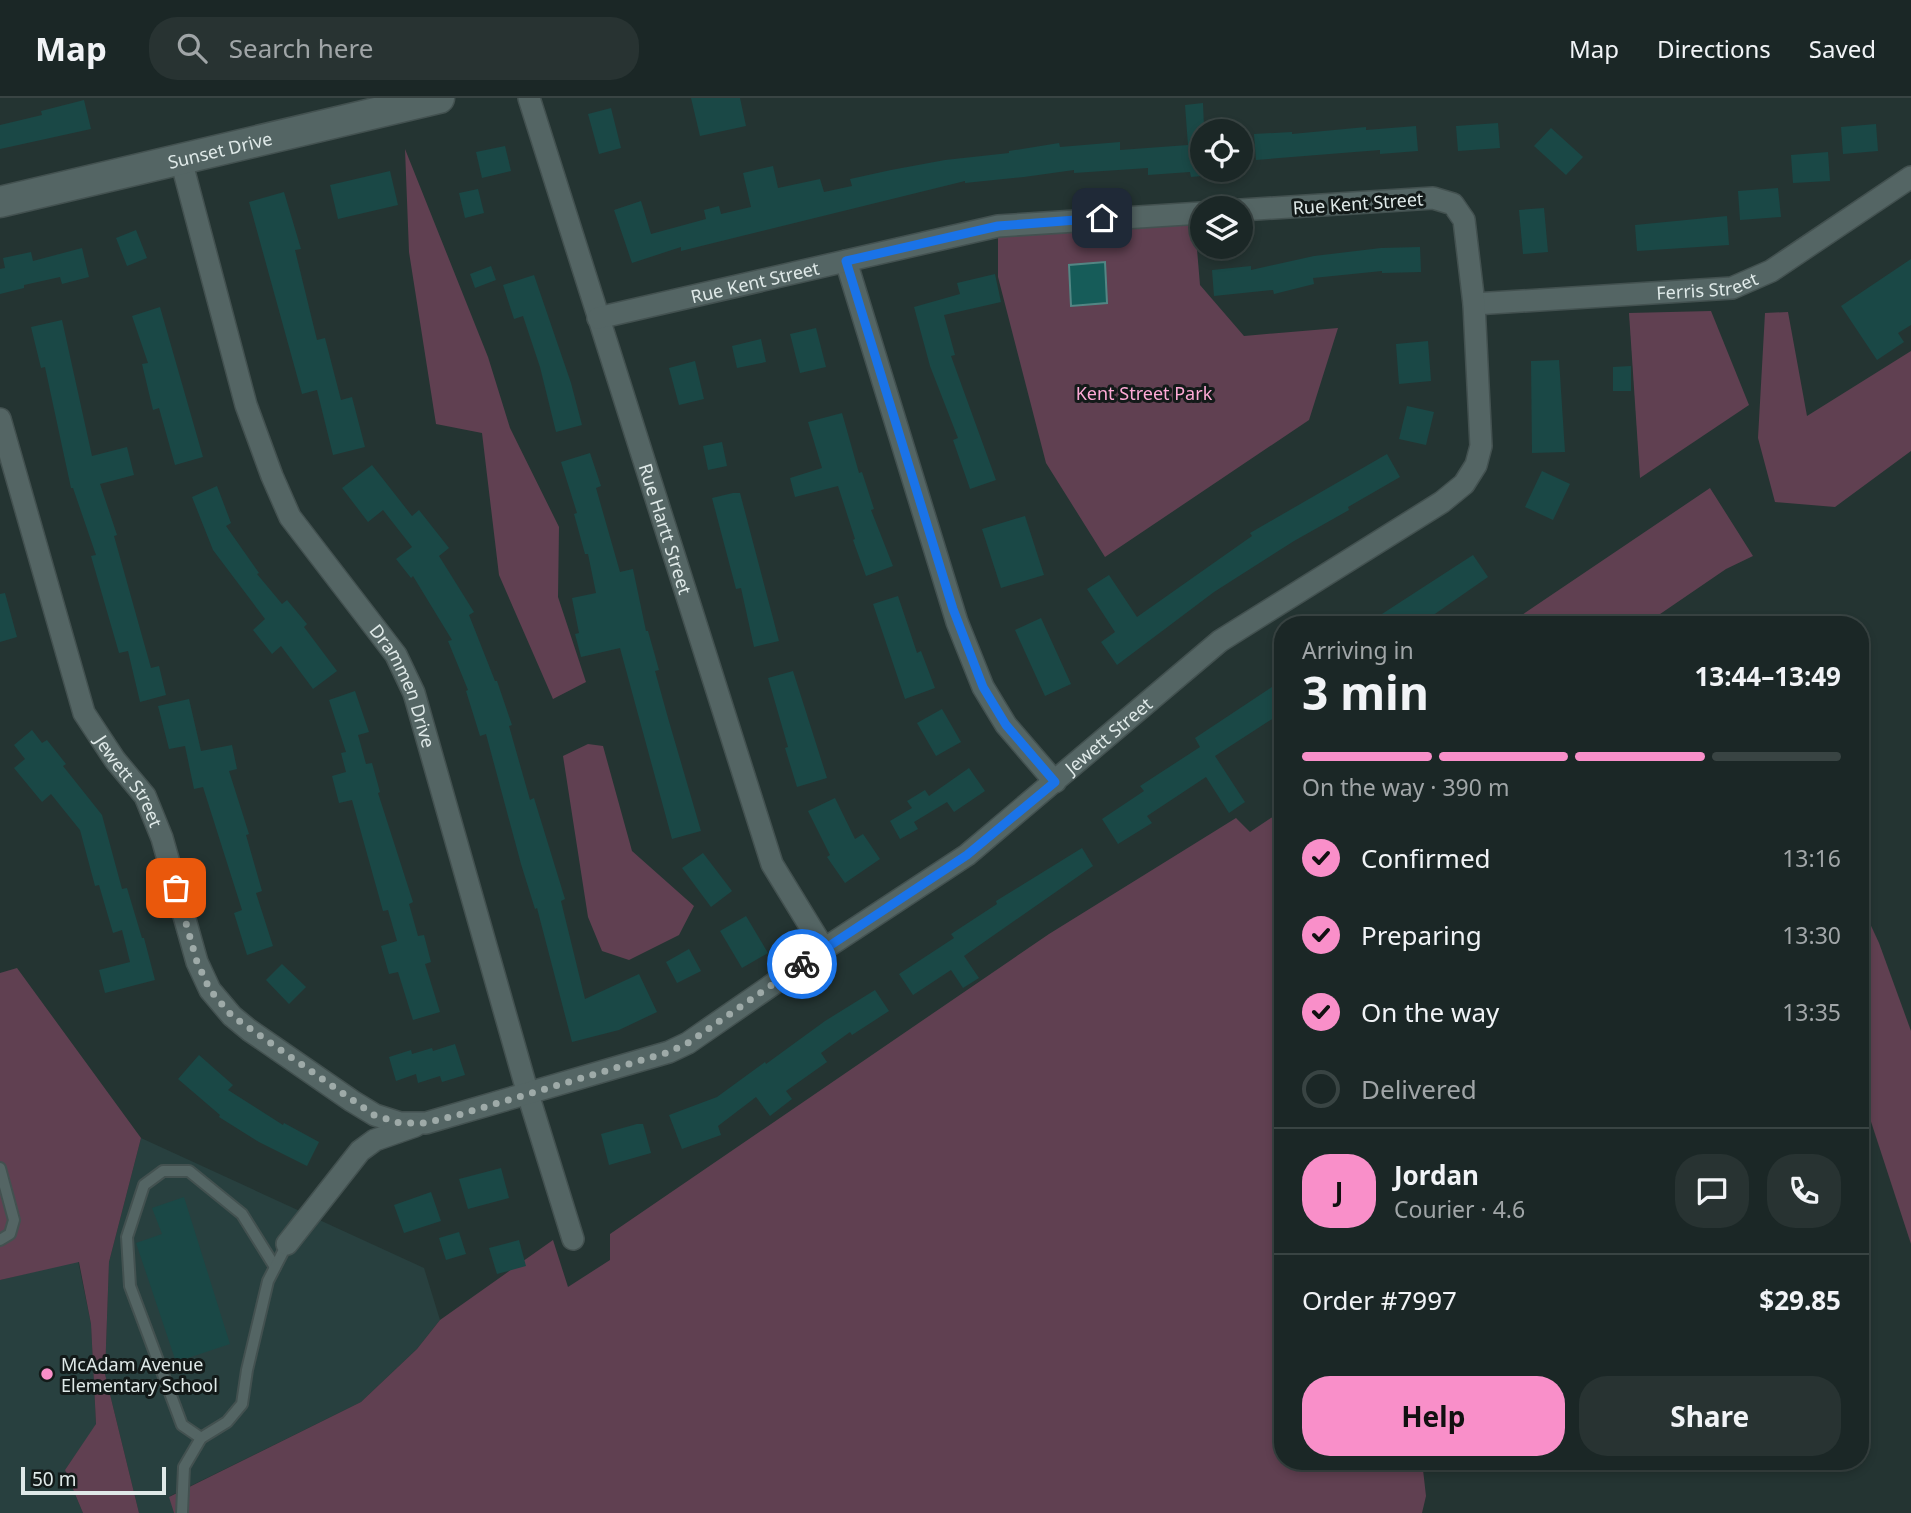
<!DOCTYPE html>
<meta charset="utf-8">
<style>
:root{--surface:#1b2726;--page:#283332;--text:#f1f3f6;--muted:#a0a5a7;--line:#394443;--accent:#f98fc9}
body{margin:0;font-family:"Noto Sans",sans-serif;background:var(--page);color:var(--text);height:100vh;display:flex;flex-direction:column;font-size:26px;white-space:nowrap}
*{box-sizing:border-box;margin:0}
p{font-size:23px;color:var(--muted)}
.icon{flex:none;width:38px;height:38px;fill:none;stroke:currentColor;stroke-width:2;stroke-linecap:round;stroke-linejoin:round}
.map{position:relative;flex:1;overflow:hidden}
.details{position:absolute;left:1274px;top:518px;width:595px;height:854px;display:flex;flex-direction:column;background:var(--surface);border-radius:28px;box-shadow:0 4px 10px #0003,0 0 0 2px var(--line)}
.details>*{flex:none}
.tools{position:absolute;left:1190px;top:21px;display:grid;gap:14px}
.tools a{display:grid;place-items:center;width:63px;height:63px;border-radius:50%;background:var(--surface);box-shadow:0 4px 10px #0003,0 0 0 2px var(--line);font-size:35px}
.scale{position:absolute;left:21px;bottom:18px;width:145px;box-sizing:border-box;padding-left:7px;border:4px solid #dfe9e8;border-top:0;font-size:19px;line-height:24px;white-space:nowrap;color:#dfe9e8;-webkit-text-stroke:5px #131a19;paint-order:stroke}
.pin{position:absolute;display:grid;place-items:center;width:60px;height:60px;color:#fff;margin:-30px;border-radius:14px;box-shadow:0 4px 10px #0006}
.courier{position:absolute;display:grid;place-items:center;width:70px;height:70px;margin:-35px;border:5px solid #1a73e8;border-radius:50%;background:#fff;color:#222;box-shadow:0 2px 9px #0007}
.head em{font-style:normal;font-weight:700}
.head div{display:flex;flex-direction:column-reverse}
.head{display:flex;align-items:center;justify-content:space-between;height:119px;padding:0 28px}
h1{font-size:46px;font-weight:700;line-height:52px}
.bar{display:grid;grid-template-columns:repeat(4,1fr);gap:10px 7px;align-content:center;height:84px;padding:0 28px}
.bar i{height:9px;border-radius:5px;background:var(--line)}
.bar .current{background:var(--accent)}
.bar p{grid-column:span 4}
.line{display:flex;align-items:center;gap:18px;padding:0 28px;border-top:2px solid var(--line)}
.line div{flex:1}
.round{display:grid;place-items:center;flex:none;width:74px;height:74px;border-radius:28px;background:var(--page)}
ol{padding:0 28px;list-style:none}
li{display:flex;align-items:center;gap:21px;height:77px}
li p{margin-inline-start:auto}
li .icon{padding:7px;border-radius:50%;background:var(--accent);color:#111;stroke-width:4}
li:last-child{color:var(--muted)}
li i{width:38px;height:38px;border:4px solid var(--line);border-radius:50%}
.cta{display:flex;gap:14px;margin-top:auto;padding:14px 28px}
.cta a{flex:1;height:80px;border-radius:28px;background:var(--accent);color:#111;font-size:28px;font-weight:700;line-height:80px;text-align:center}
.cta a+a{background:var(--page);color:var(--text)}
header{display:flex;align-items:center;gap:42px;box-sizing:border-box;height:98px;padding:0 35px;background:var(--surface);border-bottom:2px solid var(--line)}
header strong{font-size:33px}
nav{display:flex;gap:38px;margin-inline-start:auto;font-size:24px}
.search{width:490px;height:63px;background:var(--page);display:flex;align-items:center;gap:18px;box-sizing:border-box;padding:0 24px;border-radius:28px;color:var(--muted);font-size:26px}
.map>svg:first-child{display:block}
.built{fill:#28403f}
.green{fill:#604051}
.water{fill:#165c59;stroke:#528684;stroke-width:2}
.building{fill:#1a4846}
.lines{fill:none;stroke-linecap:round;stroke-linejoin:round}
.lane-casing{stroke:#435150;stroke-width:14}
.street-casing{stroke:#435150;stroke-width:24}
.secondary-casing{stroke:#435150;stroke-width:33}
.lane{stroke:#546564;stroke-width:10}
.street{stroke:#546564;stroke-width:21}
.secondary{stroke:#546564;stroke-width:30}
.done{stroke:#9eaaa8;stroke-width:7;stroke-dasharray:0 12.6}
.route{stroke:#1a73e8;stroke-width:9}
.poi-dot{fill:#f98fc9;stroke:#131a19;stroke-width:2.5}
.labels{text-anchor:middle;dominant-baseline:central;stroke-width:6;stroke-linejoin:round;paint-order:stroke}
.street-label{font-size:18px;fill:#dfe9e8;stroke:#131a19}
.park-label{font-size:18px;fill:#feaad6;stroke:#131a19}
.poi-label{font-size:18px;fill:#dfe9e8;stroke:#131a19;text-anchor:start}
</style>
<header>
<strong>Map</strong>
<div class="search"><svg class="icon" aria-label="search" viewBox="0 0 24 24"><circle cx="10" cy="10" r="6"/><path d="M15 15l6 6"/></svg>Search here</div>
<nav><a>Map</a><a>Directions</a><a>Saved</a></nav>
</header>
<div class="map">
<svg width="1911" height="1415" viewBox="0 0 1911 1415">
<rect width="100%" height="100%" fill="#243432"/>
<g class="built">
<path d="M 141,1040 L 424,1170 L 440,1222 L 417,1251 L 361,1304 L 170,1398 L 174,1415 L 139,1415 L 105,1276 L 109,1164 Z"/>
<path d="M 78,1163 L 91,1226 L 96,1327 L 65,1372 L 83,1415 L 0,1415 L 0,1182 Z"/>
</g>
<g class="green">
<path d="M 405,51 L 488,259 L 510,330 L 559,429 L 558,499 L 586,584 L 553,601 L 499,477 L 482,335 L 436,326 L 409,154 Z"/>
<path d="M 1194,115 L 1200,187 L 1244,238 L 1338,230 L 1309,322 L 1105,459 L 1046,365 L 998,179 L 998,128 Z"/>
<path d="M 1711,213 L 1749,307 L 1640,380 L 1629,215 Z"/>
<path d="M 1788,214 L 1807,318 L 1911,253 L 1911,353 L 1835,409 L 1775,404 L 1758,340 L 1765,215 Z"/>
<path d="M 1710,390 L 1753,458 L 1726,471 L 1644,527 L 1507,527 Z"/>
<path d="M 588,646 L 603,648 L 632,753 L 694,808 L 679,837 L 629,862 L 602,853 L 588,819 L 563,658 Z"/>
<path d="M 1283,691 L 1283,1363 L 1422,1363 L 1426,1398 L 1422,1415 L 174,1415 L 169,1399 L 361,1304 L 417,1251 L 440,1222 L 553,1142 L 568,1189 L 610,1162 L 610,1136 L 1049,836 L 1236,720 L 1250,734 L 1280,714 Z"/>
<path d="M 1860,804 L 1879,845 L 1911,933 L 1911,1146 L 1860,990 Z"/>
<path d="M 17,870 L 141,1040 L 109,1164 L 105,1276 L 139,1415 L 83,1415 L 65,1372 L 96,1326 L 91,1226 L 79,1164 L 0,1182 L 0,875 Z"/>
</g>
<path class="water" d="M 1105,164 L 1107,205 L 1071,208 L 1069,167 Z"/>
<g class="building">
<path d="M 691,0 L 740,0 L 746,28 L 700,38 Z"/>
<path d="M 84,2 L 91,31 L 0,51 L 0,27 L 42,17 L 41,13 Z"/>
<path d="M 1203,5 L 1204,29 L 1202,30 L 1202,78 L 1191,79 L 1190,74 L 1148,77 L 1148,70 L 1074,75 L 1074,72 L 1024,79 L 965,85 L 965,83 L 681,153 L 681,149 L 632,165 L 614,112 L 641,103 L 651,136 L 706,121 L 704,112 L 719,108 L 721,116 L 751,109 L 743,75 L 773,68 L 778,90 L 820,81 L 824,94 L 852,88 L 850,81 L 891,72 L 945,62 L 1009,55 L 1009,53 L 1059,45 L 1060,49 L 1120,44 L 1120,52 L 1188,47 L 1185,7 Z"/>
<path d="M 611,10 L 621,50 L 599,56 L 588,16 Z"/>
<path d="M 1498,25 L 1500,50 L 1458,53 L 1456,28 Z"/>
<path d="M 1876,26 L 1878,53 L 1843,56 L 1841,29 Z"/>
<path d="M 1416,28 L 1418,53 L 1380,56 L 1380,52 L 1256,62 L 1254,36 L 1292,34 L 1292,36 L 1366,29 L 1366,32 Z"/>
<path d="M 1551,30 L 1583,59 L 1566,77 L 1534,48 Z"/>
<path d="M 505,48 L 511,73 L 482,80 L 476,54 Z"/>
<path d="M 1828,54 L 1830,83 L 1793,85 L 1791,57 Z"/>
<path d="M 390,73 L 398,107 L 338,121 L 330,87 Z"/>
<path d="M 1778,90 L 1781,119 L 1740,122 L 1738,93 Z"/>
<path d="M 478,91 L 484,115 L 465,120 L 459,95 Z"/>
<path d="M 284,94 L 301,151 L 295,152 L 317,242 L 325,240 L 341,302 L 352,299 L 365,349 L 333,357 L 317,292 L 302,296 L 249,104 Z"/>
<path d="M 1544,110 L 1548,154 L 1523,156 L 1519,112 Z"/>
<path d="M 1727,118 L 1729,147 L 1637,153 L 1635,127 Z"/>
<path d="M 136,132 L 147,160 L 127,168 L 116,140 Z"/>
<path d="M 1420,149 L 1421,174 L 1382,175 L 1382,173 L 1313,180 L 1314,186 L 1274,196 L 1273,192 L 1214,198 L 1212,172 L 1251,168 L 1251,172 L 1314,158 L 1381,150 Z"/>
<path d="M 82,150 L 89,179 L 62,186 L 60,179 L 24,187 L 24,190 L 0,196 L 0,171 L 5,170 L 3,160 L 31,154 L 33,163 Z"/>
<path d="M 1911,161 L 1911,227 L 1898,235 L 1904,244 L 1877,262 L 1841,208 Z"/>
<path d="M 491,168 L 496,182 L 475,190 L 470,176 Z"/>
<path d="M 995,176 L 1001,204 L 944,217 L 955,257 L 951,258 L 996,382 L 970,391 L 953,342 L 958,340 L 930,268 L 914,209 L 960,196 L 957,185 Z"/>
<path d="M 534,177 L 571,285 L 582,327 L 556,334 L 540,269 L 523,218 L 514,221 L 503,187 Z"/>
<path d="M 160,209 L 203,359 L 175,367 L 159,310 L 153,312 L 142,266 L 148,265 L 132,218 Z"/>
<path d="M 62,222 L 92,358 L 127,349 L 134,377 L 100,386 L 117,437 L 114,438 L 151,570 L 159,568 L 166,597 L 140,604 L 128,553 L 119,555 L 91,458 L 96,457 L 73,390 L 71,390 L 45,269 L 41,270 L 31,229 Z"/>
<path d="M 816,230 L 826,269 L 800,275 L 790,236 Z"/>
<path d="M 761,241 L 766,264 L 737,270 L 732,248 Z"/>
<path d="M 1428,243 L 1431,283 L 1399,286 L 1396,246 Z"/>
<path d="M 1559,262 L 1565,354 L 1532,355 L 1531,263 Z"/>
<path d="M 695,263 L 704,301 L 679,307 L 669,270 Z"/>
<path d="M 1631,268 L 1631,293 L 1613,293 L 1613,269 Z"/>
<path d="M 1407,308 L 1434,314 L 1426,347 L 1399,341 Z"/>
<path d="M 842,315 L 859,375 L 862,374 L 874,411 L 871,412 L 893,468 L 866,478 L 853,442 L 855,441 L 838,388 L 795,399 L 790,380 L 822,370 L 808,324 Z"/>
<path d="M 722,344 L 727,368 L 708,372 L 703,348 Z"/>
<path d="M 590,355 L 601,388 L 596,390 L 620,474 L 633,471 L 646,533 L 648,533 L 659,572 L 655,573 L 668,620 L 701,733 L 672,741 L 620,550 L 581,559 L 575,536 L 579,535 L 572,500 L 596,495 L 588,456 L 585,456 L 574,416 L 577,415 L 561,364 Z"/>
<path d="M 1387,356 L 1400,379 L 1348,409 L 1349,412 L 1294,443 L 1214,494 L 1117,567 L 1101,544 L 1115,534 L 1087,491 L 1109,477 L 1137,519 L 1252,438 L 1250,435 Z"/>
<path d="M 372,367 L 412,418 L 419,412 L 449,450 L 439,458 L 474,514 L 469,517 L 495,583 L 497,583 L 512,627 L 509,628 L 530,702 L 534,700 L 565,801 L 561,803 L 585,901 L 639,876 L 657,914 L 619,932 L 572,944 L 537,810 L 535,811 L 521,766 L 486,636 L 480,638 L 466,593 L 468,592 L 448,543 L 452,542 L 413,478 L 411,480 L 396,461 L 412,449 L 383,412 L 368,424 L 342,390 Z"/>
<path d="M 1542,373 L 1570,386 L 1553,422 L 1525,409 Z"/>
<path d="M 217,388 L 231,425 L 226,428 L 259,475 L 257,476 L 282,506 L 287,502 L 307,526 L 304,529 L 337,573 L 313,591 L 281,548 L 272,556 L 253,532 L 265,521 L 213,452 L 192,399 Z"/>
<path d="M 733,395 L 740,395 L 779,543 L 754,549 L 741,490 L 736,491 L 712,400 Z"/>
<path d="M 1025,418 L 1044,477 L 1001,490 L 982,431 Z"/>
<path d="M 1473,457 L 1488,479 L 1419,527 L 1365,527 Z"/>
<path d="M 5,495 L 17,539 L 0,544 L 0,496 Z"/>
<path d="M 898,498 L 917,555 L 921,553 L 935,590 L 905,601 L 873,506 Z"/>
<path d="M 1041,520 L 1071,586 L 1045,598 L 1015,532 Z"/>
<path d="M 793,573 L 827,680 L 797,689 L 785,650 L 788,649 L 768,580 Z"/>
<path d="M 1272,589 L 1283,605 L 1283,614 L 1215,658 L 1245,704 L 1229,715 L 1206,679 L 1147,718 L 1152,725 L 1118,746 L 1102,721 L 1144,693 L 1140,688 L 1200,649 L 1195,640 Z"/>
<path d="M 355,593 L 369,634 L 358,637 L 366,666 L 372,665 L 380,694 L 378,695 L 413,804 L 409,806 L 418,838 L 424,837 L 431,864 L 425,866 L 440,914 L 413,922 L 398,874 L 389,876 L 381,848 L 397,843 L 388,812 L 383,813 L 352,702 L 339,705 L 332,678 L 346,674 L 341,655 L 346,654 L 329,602 Z"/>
<path d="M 189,601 L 201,653 L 232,647 L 237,671 L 229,673 L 249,736 L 246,737 L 262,793 L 256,795 L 273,848 L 247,857 L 234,815 L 242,812 L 203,689 L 194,691 L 185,648 L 169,651 L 158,608 Z"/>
<path d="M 942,611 L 961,644 L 936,658 L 917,625 Z"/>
<path d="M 32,632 L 42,645 L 47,642 L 66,666 L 63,668 L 102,717 L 122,791 L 127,790 L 142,840 L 144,840 L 155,882 L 105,895 L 99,872 L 130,864 L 122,832 L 113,835 L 99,787 L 95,788 L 80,732 L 51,696 L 42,704 L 14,670 L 25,661 L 14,647 Z"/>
<path d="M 969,670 L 985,693 L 954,714 L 947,704 L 914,724 L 918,731 L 900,741 L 890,723 L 912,710 L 907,703 L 925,692 L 929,698 Z"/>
<path d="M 835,700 L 855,741 L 863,736 L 880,761 L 845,785 L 827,759 L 830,757 L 808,713 Z"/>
<path d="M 1082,750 L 1093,768 L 964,858 L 979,880 L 963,890 L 951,872 L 913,897 L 899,876 L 954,840 L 951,836 L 997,806 L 996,803 Z"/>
<path d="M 703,755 L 732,793 L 711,809 L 682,770 Z"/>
<path d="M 746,818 L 768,855 L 742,870 L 720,833 Z"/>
<path d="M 689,851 L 701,873 L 677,885 L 666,864 Z"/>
<path d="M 282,866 L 306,889 L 289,906 L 266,882 Z"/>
<path d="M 875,892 L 889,913 L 852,937 L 850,934 L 821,955 L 827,964 L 786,993 L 792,1001 L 770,1018 L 756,999 L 718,1028 L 721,1037 L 682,1051 L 669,1017 L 717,999 L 765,964 L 766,966 L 825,923 Z"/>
<path d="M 455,946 L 465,977 L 442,984 L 440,978 L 418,985 L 416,976 L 396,983 L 389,959 L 411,952 L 412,956 L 432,950 L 433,953 Z"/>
<path d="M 199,957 L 233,987 L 228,992 L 283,1027 L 284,1025 L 319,1044 L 307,1068 L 259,1044 L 219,1019 L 220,1017 L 178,981 Z"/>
<path d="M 637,1026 L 643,1026 L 651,1055 L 609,1067 L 601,1036 Z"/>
<path d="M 501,1070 L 509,1100 L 468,1111 L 459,1081 Z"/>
<path d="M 431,1094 L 441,1123 L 404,1135 L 394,1107 Z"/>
<path d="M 184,1099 L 230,1246 L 176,1264 L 136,1145 L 162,1136 L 152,1110 Z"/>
<path d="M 459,1134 L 466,1156 L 446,1162 L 439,1140 Z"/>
<path d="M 519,1142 L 526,1168 L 497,1176 L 489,1150 Z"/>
</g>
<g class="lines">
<g class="lane-casing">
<g id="lane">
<path d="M 0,1070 L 14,1122 L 10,1136 L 0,1142"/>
<path d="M 201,1340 L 182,1327 L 130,1188 L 127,1139 L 144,1087 L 163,1073 L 189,1073 L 242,1116 L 275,1169"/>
<path d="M 182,1415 L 184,1369 L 201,1340 L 227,1324 L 242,1306 L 247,1272 L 268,1183 L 287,1146"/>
</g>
</g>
<g class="street-casing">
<g id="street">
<path id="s1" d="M 529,0 L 772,766 L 824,851"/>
<path id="s2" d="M 181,62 L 246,307 L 272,378 L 290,419 L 396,557 L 414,595 L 528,996 L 573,1141"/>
<path d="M 846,163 L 957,524 L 983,589 L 1006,627 L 1055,684"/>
<path id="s3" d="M 1474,206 L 1732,190 L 1771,173 L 1911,79"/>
<path id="s4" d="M 598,220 L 998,128 L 1202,115"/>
<path id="s5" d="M 0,321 L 84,615 L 115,662 L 145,698 L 162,740 L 197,864 L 210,892 L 232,918 L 249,932 L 352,1003 L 375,1017 L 400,1025 L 426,1025 L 669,954 L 688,945 L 824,851 L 967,757 L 1220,543 L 1442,404 L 1464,386 L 1476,367 L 1481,348 L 1474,206 L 1464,122 L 1453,106 L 1433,100 L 1241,112"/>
<path d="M 287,1146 L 360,1053 L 375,1042 L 415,1028"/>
</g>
</g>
<g class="secondary-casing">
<g id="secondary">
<path id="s6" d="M 0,104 L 439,0"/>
</g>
</g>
<use href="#lane" class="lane"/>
<use href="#street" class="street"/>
<use href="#secondary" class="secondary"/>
</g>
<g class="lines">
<path class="done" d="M 176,790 L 197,864 L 210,892 L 232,918 L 374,1017 L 400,1025 L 426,1025 L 458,1017 L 669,954 L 688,945 L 802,866"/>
<path class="route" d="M 802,866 L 967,757 L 1055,684 L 1006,627 L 983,589 L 953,511 L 846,163 L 998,128 L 1102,120"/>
</g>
<circle class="poi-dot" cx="47" cy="1276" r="7"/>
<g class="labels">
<g class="street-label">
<text stroke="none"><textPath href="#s6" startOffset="226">Sunset Drive</textPath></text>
<text transform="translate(1358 105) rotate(-4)">Rue Kent Street</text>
<text stroke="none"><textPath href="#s4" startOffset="161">Rue Kent Street</textPath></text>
<text stroke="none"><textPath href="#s3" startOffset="234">Ferris Street</textPath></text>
<text stroke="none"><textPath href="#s1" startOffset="452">Rue Hartt Street</textPath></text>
<text stroke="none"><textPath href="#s2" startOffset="579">Drammen Drive</textPath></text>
<text stroke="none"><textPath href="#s5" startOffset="1670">Jewett Street</textPath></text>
<text stroke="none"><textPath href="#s5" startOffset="388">Jewett Street</textPath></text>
</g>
<g class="park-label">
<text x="1144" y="295">Kent Street Park</text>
</g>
<g class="poi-label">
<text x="61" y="1266">McAdam Avenue<tspan x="61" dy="21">Elementary School</tspan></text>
</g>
</g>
</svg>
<div class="tools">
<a><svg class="icon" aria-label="locate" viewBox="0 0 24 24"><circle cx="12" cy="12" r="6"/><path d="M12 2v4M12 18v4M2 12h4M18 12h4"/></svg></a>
<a><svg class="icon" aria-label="layers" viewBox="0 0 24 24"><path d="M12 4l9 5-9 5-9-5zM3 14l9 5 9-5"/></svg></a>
</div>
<div class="scale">50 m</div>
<div class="pin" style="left:176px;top:790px;background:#ea580c"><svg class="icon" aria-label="bag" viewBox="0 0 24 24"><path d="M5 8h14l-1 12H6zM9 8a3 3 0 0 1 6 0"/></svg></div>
<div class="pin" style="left:1102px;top:120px;background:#1f2937"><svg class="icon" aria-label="home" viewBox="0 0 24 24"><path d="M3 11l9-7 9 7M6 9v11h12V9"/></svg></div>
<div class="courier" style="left:802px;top:866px"><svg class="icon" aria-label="bike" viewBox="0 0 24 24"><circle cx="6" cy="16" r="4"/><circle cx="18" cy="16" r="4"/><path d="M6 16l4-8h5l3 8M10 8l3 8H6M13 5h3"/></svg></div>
<section class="details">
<div class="head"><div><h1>3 min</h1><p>Arriving in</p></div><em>13:44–13:49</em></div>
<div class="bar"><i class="current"></i><i class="current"></i><i class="current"></i><i></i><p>On the way · 390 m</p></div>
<ol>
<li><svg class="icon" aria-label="check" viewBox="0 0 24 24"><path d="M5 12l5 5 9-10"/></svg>Confirmed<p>13:16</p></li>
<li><svg class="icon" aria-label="check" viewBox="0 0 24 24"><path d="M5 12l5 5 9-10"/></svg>Preparing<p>13:30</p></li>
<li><svg class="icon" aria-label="check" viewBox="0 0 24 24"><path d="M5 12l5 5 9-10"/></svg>On the way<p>13:35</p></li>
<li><i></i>Delivered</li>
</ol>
<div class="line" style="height:126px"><b class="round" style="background:var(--accent);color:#111">J</b><div><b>Jordan</b><p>Courier · 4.6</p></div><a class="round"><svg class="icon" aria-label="chat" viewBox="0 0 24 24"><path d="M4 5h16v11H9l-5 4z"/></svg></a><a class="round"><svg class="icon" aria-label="phone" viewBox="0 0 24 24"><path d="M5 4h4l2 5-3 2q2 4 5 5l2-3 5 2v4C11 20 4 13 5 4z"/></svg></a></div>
<div class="line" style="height:91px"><div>Order #7997</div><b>$29.85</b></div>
<div class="cta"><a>Help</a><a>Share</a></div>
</section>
</div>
